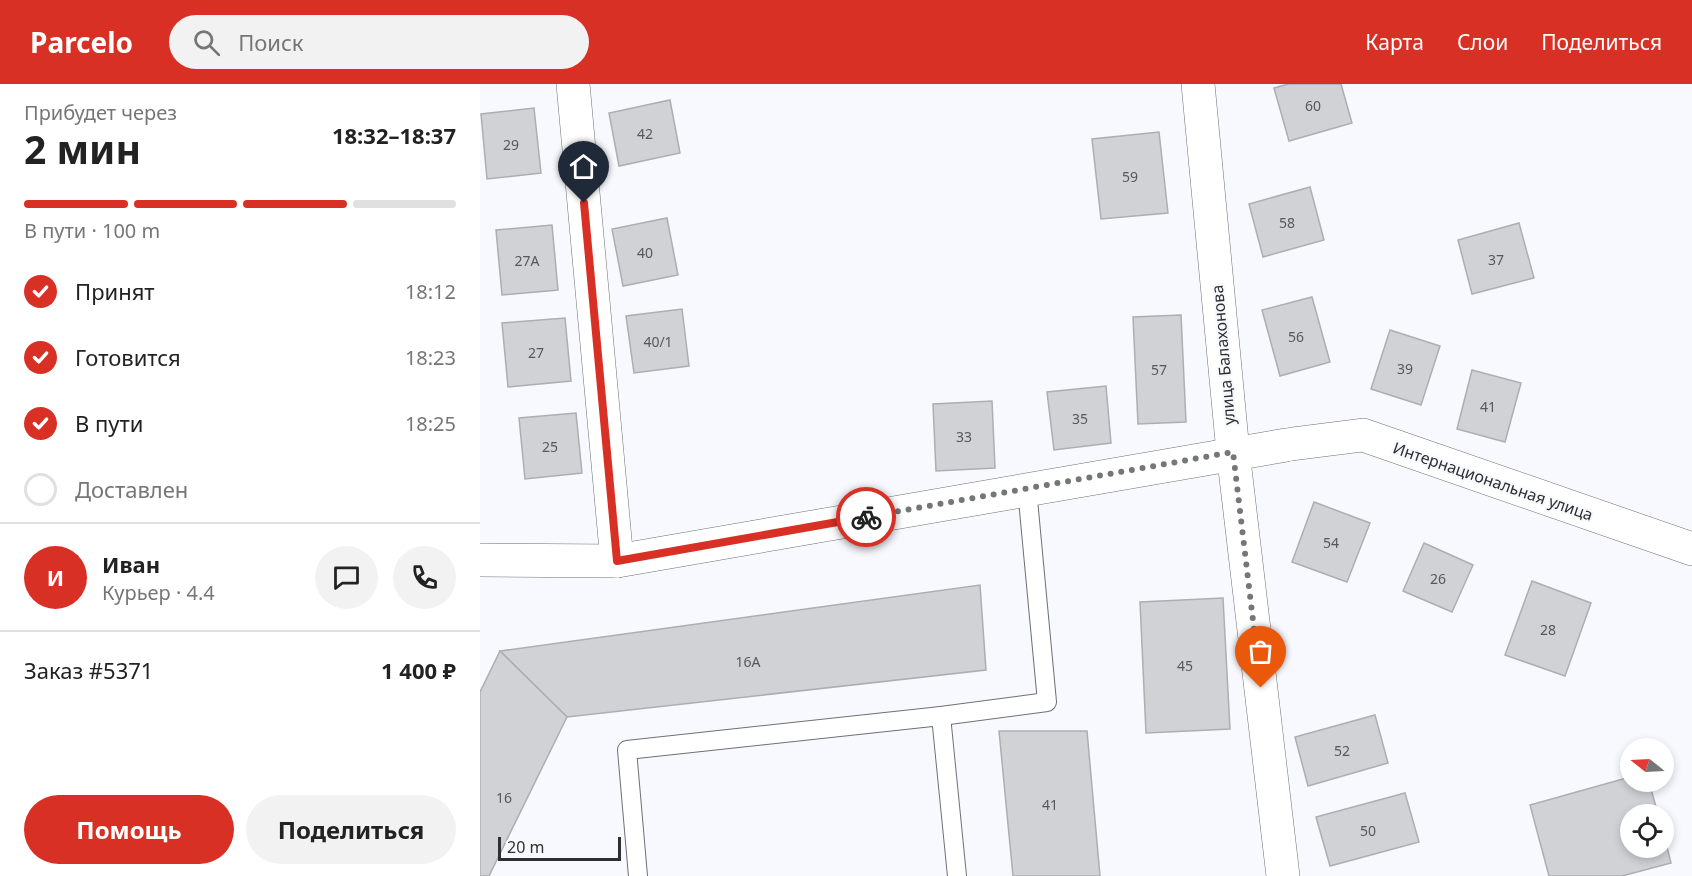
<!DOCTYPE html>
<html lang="ru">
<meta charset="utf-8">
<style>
:root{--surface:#fff;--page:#f2f2f2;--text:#222;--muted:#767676;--line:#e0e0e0;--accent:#d93025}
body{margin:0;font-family:"Noto Sans",sans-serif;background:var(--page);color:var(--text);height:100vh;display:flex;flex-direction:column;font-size:22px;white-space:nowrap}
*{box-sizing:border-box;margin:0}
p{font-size:20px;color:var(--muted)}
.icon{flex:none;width:33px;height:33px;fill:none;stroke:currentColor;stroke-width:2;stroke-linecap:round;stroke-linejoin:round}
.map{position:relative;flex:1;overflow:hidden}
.side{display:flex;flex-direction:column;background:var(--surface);width:480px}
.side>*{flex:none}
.needle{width:39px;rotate:288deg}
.tools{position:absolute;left:1140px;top:654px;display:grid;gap:12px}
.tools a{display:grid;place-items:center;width:54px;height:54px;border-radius:50%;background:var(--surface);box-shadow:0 3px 9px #0003;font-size:30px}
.scale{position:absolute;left:18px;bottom:15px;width:123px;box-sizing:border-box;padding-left:6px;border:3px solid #2e2f30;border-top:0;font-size:16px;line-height:21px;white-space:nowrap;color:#2e2f30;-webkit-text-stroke:4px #f7f9fe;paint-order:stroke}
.pin{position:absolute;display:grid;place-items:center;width:51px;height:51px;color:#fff;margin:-62px -26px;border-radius:50% 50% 50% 0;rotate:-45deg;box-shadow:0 0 6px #0007}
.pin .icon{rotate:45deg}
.courier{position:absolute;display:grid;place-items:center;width:60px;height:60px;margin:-30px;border:4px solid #d93025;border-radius:50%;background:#fff;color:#222;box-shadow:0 2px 8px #0007}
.headline em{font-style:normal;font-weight:700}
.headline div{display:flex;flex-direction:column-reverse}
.headline{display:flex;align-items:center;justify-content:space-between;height:102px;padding:0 24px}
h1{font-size:39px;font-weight:700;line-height:45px}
.bar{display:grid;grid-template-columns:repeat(4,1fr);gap:9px 6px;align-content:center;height:72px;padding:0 24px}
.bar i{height:8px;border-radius:4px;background:var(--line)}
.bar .active{background:var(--accent)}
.bar p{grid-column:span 4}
.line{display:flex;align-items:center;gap:15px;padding:0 24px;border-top:2px solid var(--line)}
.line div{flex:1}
.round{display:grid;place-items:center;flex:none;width:63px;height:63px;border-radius:32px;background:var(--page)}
ol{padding:0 24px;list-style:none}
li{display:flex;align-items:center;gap:18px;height:66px}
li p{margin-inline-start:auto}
li .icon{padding:6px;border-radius:50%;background:var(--accent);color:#fff;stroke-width:4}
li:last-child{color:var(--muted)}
li i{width:33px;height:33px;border:3px solid var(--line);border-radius:50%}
.action{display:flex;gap:12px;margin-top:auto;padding:12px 24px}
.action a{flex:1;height:69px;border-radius:36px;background:var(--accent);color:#fff;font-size:24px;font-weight:700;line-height:69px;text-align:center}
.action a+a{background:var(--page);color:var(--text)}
header{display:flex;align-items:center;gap:36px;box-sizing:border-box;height:84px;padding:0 30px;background:var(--accent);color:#fff}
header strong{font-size:28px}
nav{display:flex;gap:33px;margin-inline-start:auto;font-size:21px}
.search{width:420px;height:54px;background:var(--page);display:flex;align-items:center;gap:15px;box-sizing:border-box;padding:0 21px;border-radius:33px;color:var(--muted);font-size:22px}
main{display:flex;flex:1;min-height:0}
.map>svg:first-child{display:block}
.building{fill:#d0d2d6;stroke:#acaeb2;stroke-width:1.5}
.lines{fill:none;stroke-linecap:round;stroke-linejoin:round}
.lane-casing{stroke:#6e7074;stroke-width:20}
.street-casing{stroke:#6e7074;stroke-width:34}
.secondary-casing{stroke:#6e7074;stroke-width:34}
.lane{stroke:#fff;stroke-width:18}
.street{stroke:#fff;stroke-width:33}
.secondary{stroke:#fff;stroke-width:33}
.done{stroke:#747678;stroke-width:6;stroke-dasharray:0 10.8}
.route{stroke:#d93025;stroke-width:8}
.labels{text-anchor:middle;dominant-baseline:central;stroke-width:4.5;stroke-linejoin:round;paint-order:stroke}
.number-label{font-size:14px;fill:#56585a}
.street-label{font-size:16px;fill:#2e2f30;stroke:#f7f9fe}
</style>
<header>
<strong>Parcelo</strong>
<div class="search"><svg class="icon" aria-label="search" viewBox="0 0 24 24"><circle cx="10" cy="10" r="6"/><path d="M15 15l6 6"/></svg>Поиск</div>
<nav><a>Карта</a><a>Слои</a><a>Поделиться</a></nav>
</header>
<main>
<section class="side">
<div class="headline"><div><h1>2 мин</h1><p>Прибудет через</p></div><em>18:32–18:37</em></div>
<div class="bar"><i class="active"></i><i class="active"></i><i class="active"></i><i></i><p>В пути · 100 m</p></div>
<ol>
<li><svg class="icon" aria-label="check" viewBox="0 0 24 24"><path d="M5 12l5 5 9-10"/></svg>Принят<p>18:12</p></li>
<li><svg class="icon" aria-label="check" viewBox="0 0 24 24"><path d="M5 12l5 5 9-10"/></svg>Готовится<p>18:23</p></li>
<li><svg class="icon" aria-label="check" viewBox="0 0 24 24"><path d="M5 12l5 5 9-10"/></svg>В пути<p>18:25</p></li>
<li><i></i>Доставлен</li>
</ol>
<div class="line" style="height:108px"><b class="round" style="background:var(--accent);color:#fff">И</b><div><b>Иван</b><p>Курьер · 4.4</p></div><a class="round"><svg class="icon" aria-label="chat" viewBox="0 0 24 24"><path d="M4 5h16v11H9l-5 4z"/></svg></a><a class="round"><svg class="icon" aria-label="phone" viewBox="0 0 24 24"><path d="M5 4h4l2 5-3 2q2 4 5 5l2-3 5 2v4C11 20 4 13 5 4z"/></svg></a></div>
<div class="line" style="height:78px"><div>Заказ #5371</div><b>1 400 ₽</b></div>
<div class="action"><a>Помощь</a><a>Поделиться</a></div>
</section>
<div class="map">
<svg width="1212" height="792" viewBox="0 0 1212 792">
<rect width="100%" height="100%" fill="#f7f9fe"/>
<g class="building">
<path d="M 808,0 L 861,0 L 872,39 L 809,57 L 794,4 Z"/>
<path d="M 190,16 L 200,69 L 139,82 L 129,29 Z"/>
<path d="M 54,24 L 61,89 L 7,95 L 1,30 Z"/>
<path d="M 679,48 L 688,129 L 621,135 L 612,55 Z"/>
<path d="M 830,103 L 844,156 L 783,173 L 769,120 Z"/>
<path d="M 187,134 L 198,191 L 143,202 L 132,145 Z"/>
<path d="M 1039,139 L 1054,194 L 992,210 L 978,156 Z"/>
<path d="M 72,141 L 78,206 L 22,211 L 16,146 Z"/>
<path d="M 832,213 L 850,278 L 800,292 L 782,226 Z"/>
<path d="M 202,225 L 209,282 L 154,289 L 146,232 Z"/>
<path d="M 701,231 L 706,338 L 658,340 L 653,233 Z"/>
<path d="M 85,234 L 91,297 L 28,303 L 22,239 Z"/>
<path d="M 910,246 L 960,262 L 941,321 L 891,305 Z"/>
<path d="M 992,286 L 1041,299 L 1025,358 L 977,345 Z"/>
<path d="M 626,302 L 631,359 L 574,366 L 567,308 Z"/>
<path d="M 512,317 L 515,384 L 456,387 L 453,320 Z"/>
<path d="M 96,329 L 102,389 L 45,395 L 39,334 Z"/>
<path d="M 834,418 L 890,439 L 867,498 L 812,478 Z"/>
<path d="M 944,459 L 993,481 L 972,528 L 923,507 Z"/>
<path d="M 1052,497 L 1111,519 L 1085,592 L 1025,571 Z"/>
<path d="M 500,501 L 506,586 L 87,633 L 20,567 Z"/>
<path d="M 743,514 L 750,645 L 666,649 L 660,518 Z"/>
<path d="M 20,567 L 87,633 L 9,792 L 0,792 L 0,608 Z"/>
<path d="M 895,631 L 908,679 L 828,702 L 815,653 Z"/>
<path d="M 519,647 L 607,647 L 620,792 L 533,792 Z"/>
<path d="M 1150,693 L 1150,698 L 1169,698 L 1178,730 L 1150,730 L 1150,764 L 1184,764 L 1184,751 L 1191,779 L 1142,792 L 1069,792 L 1050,721 Z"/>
<path d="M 925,709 L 939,758 L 850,782 L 836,733 Z"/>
</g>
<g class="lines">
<g class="lane-casing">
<g id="lane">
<path d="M 461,632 L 567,618 L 547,405"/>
<path d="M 158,792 L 147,666 L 461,632 L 477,792"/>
</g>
</g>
<g class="street-casing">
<g id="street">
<path d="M 93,0 L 137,477"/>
<path d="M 812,360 L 883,351 L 1212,465"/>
<path d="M 0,476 L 137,477 L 806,361"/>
</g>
</g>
<g class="secondary-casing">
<path id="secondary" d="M 718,0 L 753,368 L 803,792"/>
</g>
<use href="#lane" class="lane"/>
<use href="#street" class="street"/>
<use href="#secondary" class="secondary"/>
</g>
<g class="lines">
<path class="done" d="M 386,433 L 753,368 L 781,604"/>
<path class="route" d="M 104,119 L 137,477 L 386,433"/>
</g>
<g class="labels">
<g class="number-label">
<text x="833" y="21">60</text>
<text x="165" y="49">42</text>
<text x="31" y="60">29</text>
<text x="650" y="92">59</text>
<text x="807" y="138">58</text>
<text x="165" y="168">40</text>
<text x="1016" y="175">37</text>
<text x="47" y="176">27А</text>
<text x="816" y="252">56</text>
<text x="178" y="257">40/1</text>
<text x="56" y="268">27</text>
<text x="925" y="284">39</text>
<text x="679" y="285">57</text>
<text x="1008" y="322">41</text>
<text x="600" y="334">35</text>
<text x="484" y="352">33</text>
<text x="70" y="362">25</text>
<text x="851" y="458">54</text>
<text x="958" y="494">26</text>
<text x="1068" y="545">28</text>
<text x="268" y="577">16А</text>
<text x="705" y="581">45</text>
<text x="862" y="666">52</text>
<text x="24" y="713">16</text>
<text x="570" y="720">41</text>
<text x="888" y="746">50</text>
</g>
<g class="street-label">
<text transform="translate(743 271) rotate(-95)">улица Балахонова</text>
<text transform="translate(1013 397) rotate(19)">Интернациональная улица</text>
</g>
</g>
</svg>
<div class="tools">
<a><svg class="needle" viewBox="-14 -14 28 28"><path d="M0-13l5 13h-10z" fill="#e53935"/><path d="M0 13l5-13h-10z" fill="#767676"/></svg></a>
<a><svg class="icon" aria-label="locate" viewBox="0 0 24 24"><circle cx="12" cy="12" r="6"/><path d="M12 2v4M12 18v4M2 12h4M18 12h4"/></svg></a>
</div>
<div class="scale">20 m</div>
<div class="pin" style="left:781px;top:604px;background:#ea580c"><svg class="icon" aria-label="bag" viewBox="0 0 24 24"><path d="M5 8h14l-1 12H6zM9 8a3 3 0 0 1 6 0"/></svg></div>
<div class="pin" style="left:104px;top:119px;background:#1f2937"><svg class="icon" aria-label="home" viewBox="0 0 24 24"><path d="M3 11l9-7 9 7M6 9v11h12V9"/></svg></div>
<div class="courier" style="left:386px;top:433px"><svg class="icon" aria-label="bike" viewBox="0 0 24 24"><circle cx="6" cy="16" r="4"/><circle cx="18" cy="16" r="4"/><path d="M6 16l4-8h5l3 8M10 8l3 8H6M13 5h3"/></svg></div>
</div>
</main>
